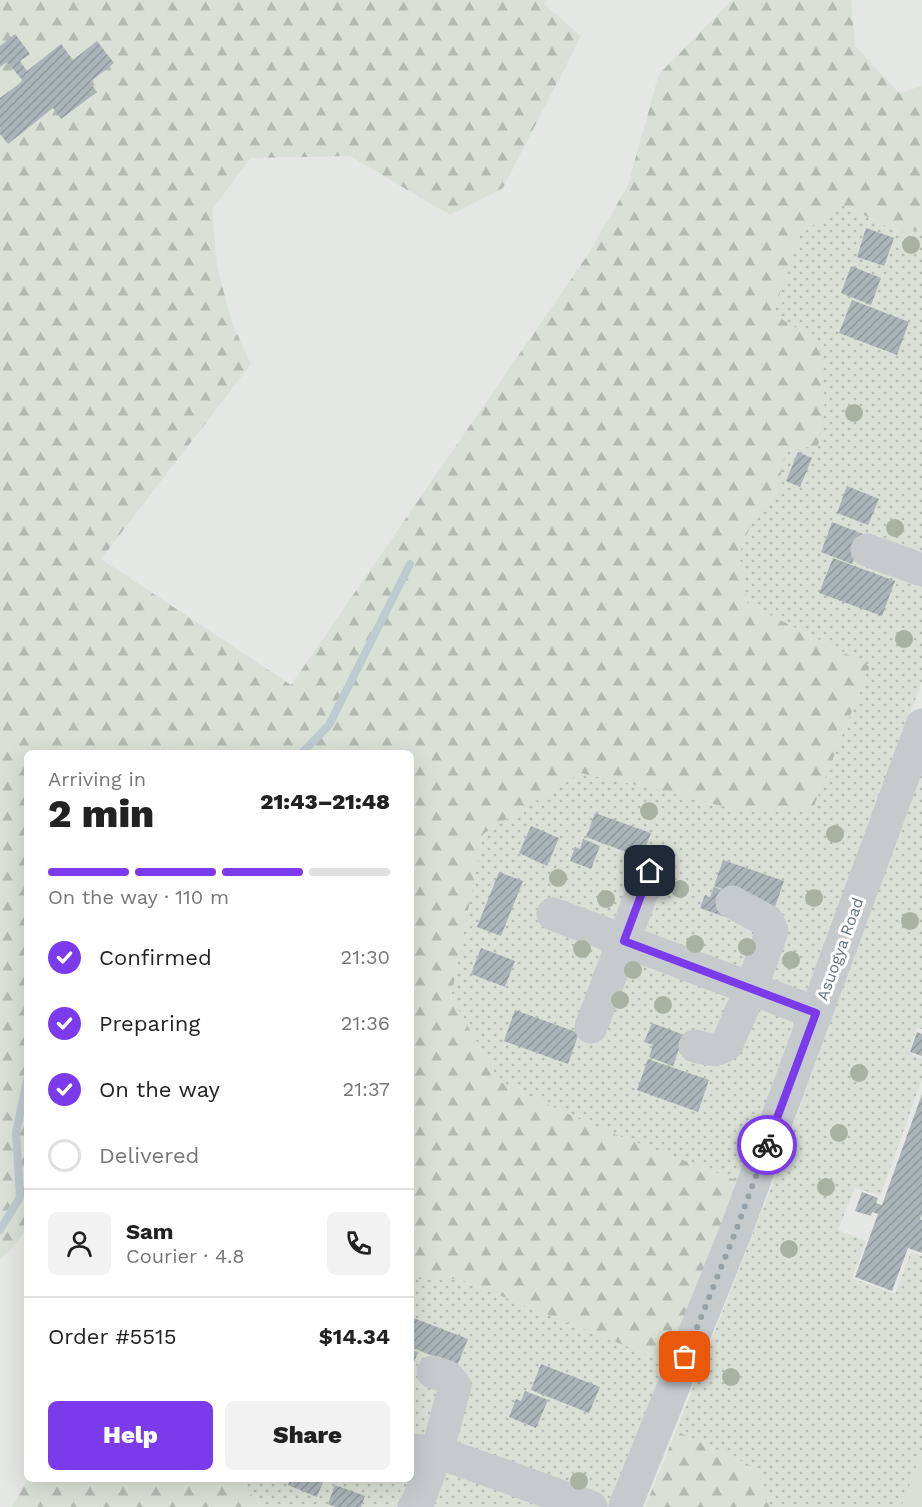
<!DOCTYPE html>
<meta charset="utf-8">
<style>
:root{--surface:#fff;--page:#f2f2f2;--text:#222;--muted:#767676;--line:#e0e0e0;--accent:#7c3aed}
body{margin:0;font-family:"Work Sans",sans-serif;background:var(--page);color:var(--text);height:100vh;display:flex;flex-direction:column;font-size:22px;white-space:nowrap}
*{box-sizing:border-box;margin:0}
p{font-size:20px;color:var(--muted)}
.icon{flex:none;width:33px;height:33px;fill:none;stroke:currentColor;stroke-width:2;stroke-linecap:round;stroke-linejoin:round}
.map{position:relative;flex:1;overflow:hidden}
.panel{position:absolute;left:24px;top:750px;width:390px;height:732px;display:flex;flex-direction:column;background:var(--surface);border-radius:9px;box-shadow:0 6px 24px #0002}
.panel>*{flex:none}
.pin{position:absolute;display:grid;place-items:center;width:51px;height:51px;color:#fff;margin:-26px;border-radius:12px;box-shadow:0 3px 9px #0006}
.courier{position:absolute;display:grid;place-items:center;width:60px;height:60px;margin:-30px;border:4px solid #7c3aed;border-radius:50%;background:#fff;color:#222;box-shadow:0 2px 8px #0007}
.overview em{font-style:normal;font-weight:800}
.overview div{display:flex;flex-direction:column-reverse}
.overview{display:flex;align-items:center;justify-content:space-between;height:102px;padding:0 24px}
h1{font-size:39px;font-weight:800;line-height:45px}
.bar{display:grid;grid-template-columns:repeat(4,1fr);gap:9px 6px;align-content:center;height:72px;padding:0 24px}
.bar i{height:8px;border-radius:4px;background:var(--line)}
.bar .selected{background:var(--accent)}
.bar p{grid-column:span 4}
.line{display:flex;align-items:center;gap:15px;padding:0 24px;border-top:2px solid var(--line)}
.line div{flex:1}
.round{display:grid;place-items:center;flex:none;width:63px;height:63px;border-radius:9px;background:var(--page)}
ol{padding:0 24px;list-style:none}
li{display:flex;align-items:center;gap:18px;height:66px}
li p{margin-inline-start:auto}
li .icon{padding:6px;border-radius:50%;background:var(--accent);color:#fff;stroke-width:4}
li:last-child{color:var(--muted)}
li i{width:33px;height:33px;border:3px solid var(--line);border-radius:50%}
.primary-button{display:flex;gap:12px;margin-top:auto;padding:12px 24px}
.primary-button a{flex:1;height:69px;border-radius:9px;background:var(--accent);color:#fff;font-size:24px;font-weight:800;line-height:69px;text-align:center}
.primary-button a+a{background:var(--page);color:var(--text)}
.map>svg:first-child{display:block}
.built{fill:#e5e7e5;fill-rule:evenodd}
.grass{fill:url(#grass-dots)}
.forest{fill:url(#forest-firs)}
.park{fill:#d9e0d5}
.lines{fill:none;stroke-linecap:round;stroke-linejoin:round}
.stream{stroke:#bdcace;stroke-width:8}
.building{fill:url(#building-hatch)}
.minor{stroke:#c5cacc;stroke-width:33}
.tree{fill:#a7b2a2}
.done{stroke:#95a2a9;stroke-width:6;stroke-dasharray:0 10.8}
.route{stroke:#7c3aed;stroke-width:8}
.labels{text-anchor:middle;dominant-baseline:central;stroke-width:6;stroke-linejoin:round;paint-order:stroke}
.street-label{font-size:16px;fill:#607581;stroke:#fff}
</style>
<div class="map">
<svg width="922" height="1507" viewBox="0 0 922 1507">
<defs>
<pattern id="grass-dots" width="8" height="8" patternUnits="userSpaceOnUse" patternTransform="scale(1.5)"><rect width="8" height="8" fill="#d9e0d5"/><path d="M2 2h.1M6 6h.1" fill="none" stroke="#b3bab2" stroke-width="1.8" stroke-linecap="round"/></pattern>
<pattern id="forest-firs" width="22" height="20" patternUnits="userSpaceOnUse" patternTransform="scale(1.5)"><rect width="22" height="20" fill="#d9e0d5"/><path d="M5 1l3.5 6h-7zM16 11l3.5 6h-7z" fill="#b3bab2"/></pattern>
<pattern id="building-hatch" width="6" height="6" patternUnits="userSpaceOnUse" patternTransform="scale(1.5)"><rect width="6" height="6" fill="#abb5b9"/><path d="M-1 1l2-2M0 6l6-6M5 7l2-2" fill="none" stroke="#8f989c"/></pattern>
</defs>
<rect width="100%" height="100%" fill="#f7f7f4"/>
<path class="built" d="M 0,0 L 922,0 L 922,1507 L 0,1507 ZM 27,753 L 411,753 L 411,1479 L 27,1479 Z"/>
<g class="grass">
<path d="M 842,205 L 899,232 L 922,230 L 922,681 L 741,1182 L 598,1128 L 500,1082 L 451,997 L 483,834 L 580,773 L 655,789 L 870,666 L 747,603 L 739,554 L 755,514 L 778,491 L 785,450 L 819,342 L 772,314 L 799,235 Z"/>
<path d="M 922,764 L 922,1029 L 917,1028 L 908,1053 L 922,1059 L 922,1079 L 880,1196 L 855,1187 L 838,1230 L 866,1241 L 852,1278 L 895,1294 L 911,1252 L 922,1256 L 922,1477 L 912,1507 L 771,1507 L 756,1468 L 676,1431 L 774,1180 Z"/>
<path d="M 411,1279 L 459,1279 L 671,1364 L 613,1507 L 263,1507 L 246,1489 L 245,1479 L 411,1479 Z"/>
</g>
<g class="forest">
<path d="M 0,0 L 547,0 L 544,4 L 581,36 L 503,188 L 450,215 L 350,156 L 250,158 L 212,210 L 217,267 L 232,323 L 251,364 L 101,559 L 291,685 L 589,253 L 628,185 L 659,74 L 732,0 L 851,0 L 855,46 L 899,93 L 922,86 L 922,230 L 900,232 L 842,205 L 799,235 L 773,314 L 819,341 L 825,402 L 818,446 L 785,450 L 778,491 L 755,514 L 739,554 L 747,603 L 870,666 L 812,811 L 737,810 L 655,789 L 580,773 L 483,834 L 451,997 L 500,1082 L 598,1128 L 741,1182 L 671,1364 L 459,1279 L 411,1279 L 411,753 L 27,753 L 27,1229 L 10,1251 L 0,1258 Z"/>
<path d="M 676,1431 L 756,1468 L 771,1507 L 645,1507 Z"/>
<path d="M 28,1479 L 245,1479 L 246,1489 L 263,1507 L 12,1507 Z"/>
</g>
<path class="park" d="M 922,1451 L 922,1507 L 901,1507 Z"/>
<g class="lines">
<g class="stream">
<path d="M 302,753 L 329,725 L 410,564"/>
<path d="M 0,1230 L 20,1197 L 16,1133 L 27,1080"/>
</g>
</g>
<g class="building">
<path d="M 15,34 L 30,54 L 20,61 L 27,71 L 61,44 L 73,60 L 97,41 L 114,63 L 90,82 L 97,92 L 61,119 L 53,108 L 8,144 L 0,134 L 0,98 L 23,81 L 7,62 L 0,67 L 0,46 Z"/>
<path d="M 866,228 L 894,238 L 884,266 L 857,257 Z"/>
<path d="M 851,266 L 881,278 L 871,305 L 841,293 Z"/>
<path d="M 852,300 L 909,322 L 897,355 L 839,333 Z"/>
<path d="M 798,452 L 812,458 L 800,487 L 786,481 Z"/>
<path d="M 847,486 L 879,499 L 868,525 L 837,513 Z"/>
<path d="M 832,522 L 863,534 L 852,564 L 821,552 Z"/>
<path d="M 833,558 L 895,581 L 882,616 L 819,593 Z"/>
<path d="M 595,813 L 651,833 L 642,858 L 586,837 Z"/>
<path d="M 531,826 L 559,838 L 547,866 L 519,853 Z"/>
<path d="M 583,839 L 600,846 L 591,869 L 570,861 L 575,847 L 580,849 Z"/>
<path d="M 723,860 L 784,881 L 775,907 L 714,886 Z"/>
<path d="M 499,872 L 523,881 L 501,936 L 477,927 Z"/>
<path d="M 714,887 L 730,893 L 722,916 L 700,908 L 705,895 L 710,897 Z"/>
<path d="M 481,948 L 515,961 L 505,987 L 471,974 Z"/>
<path d="M 515,1010 L 579,1033 L 568,1064 L 504,1041 Z"/>
<path d="M 652,1023 L 684,1035 L 673,1066 L 649,1057 L 653,1045 L 644,1042 Z"/>
<path d="M 917,1032 L 922,1034 L 922,1056 L 910,1052 Z"/>
<path d="M 648,1059 L 709,1080 L 698,1112 L 637,1090 Z"/>
<path d="M 922,1094 L 922,1215 L 920,1219 L 922,1220 L 922,1253 L 908,1248 L 892,1291 L 855,1277 L 878,1214 L 872,1212 L 871,1216 L 855,1211 L 862,1192 L 878,1198 L 876,1203 L 882,1205 Z"/>
<path d="M 411,1317 L 468,1339 L 457,1366 L 411,1347 Z"/>
<path d="M 411,1350 L 418,1352 L 411,1370 Z"/>
<path d="M 541,1364 L 600,1387 L 589,1413 L 531,1390 Z"/>
<path d="M 525,1391 L 548,1400 L 536,1428 L 509,1417 L 516,1399 L 521,1401 Z"/>
<path d="M 290,1479 L 324,1479 L 317,1497 L 288,1485 Z"/>
<path d="M 335,1485 L 365,1496 L 361,1507 L 336,1507 L 328,1504 Z"/>
</g>
<g class="lines">
<g class="minor">
<path d="M 867,550 L 922,570"/>
<path d="M 553,914 L 816,1013"/>
<path d="M 591,1027 L 650,871"/>
<path d="M 695,1046 C 707,1049 717,1052 727,1044 L 751,989 L 772,931 L 767,921 L 732,902"/>
<path d="M 411,1450 L 437,1452 L 591,1507"/>
<path d="M 414,1507 L 417,1504 L 437,1452 L 455,1386 L 448,1377 L 433,1372"/>
<path d="M 625,1507 L 737,1228 L 922,725"/>
</g>
</g>
<g class="tree">
<circle cx="911" cy="245" r="9"/>
<circle cx="854" cy="413" r="9"/>
<circle cx="895" cy="528" r="9"/>
<circle cx="904" cy="639" r="9"/>
<circle cx="649" cy="811" r="9"/>
<circle cx="835" cy="834" r="9"/>
<circle cx="558" cy="878" r="9"/>
<circle cx="680" cy="889" r="9"/>
<circle cx="814" cy="898" r="9"/>
<circle cx="606" cy="899" r="9"/>
<circle cx="910" cy="921" r="9"/>
<circle cx="695" cy="944" r="9"/>
<circle cx="747" cy="947" r="9"/>
<circle cx="582" cy="949" r="9"/>
<circle cx="791" cy="960" r="9"/>
<circle cx="633" cy="970" r="9"/>
<circle cx="620" cy="1000" r="9"/>
<circle cx="663" cy="1005" r="9"/>
<circle cx="859" cy="1073" r="9"/>
<circle cx="839" cy="1133" r="9"/>
<circle cx="826" cy="1187" r="9"/>
<circle cx="789" cy="1249" r="9"/>
<circle cx="731" cy="1377" r="9"/>
<circle cx="579" cy="1481" r="9"/>
</g>
<g class="lines">
<path class="done" d="M 685,1357 L 737,1228 L 767,1145"/>
<path class="route" d="M 650,871 L 624,941 L 816,1013 L 767,1145"/>
</g>
<g class="labels">
<g class="street-label">
<text transform="translate(840 949) rotate(-70)">Asuogya Road</text>
</g>
</g>
</svg>
<div class="pin" style="left:685px;top:1357px;background:#ea580c"><svg class="icon" aria-label="bag" viewBox="0 0 24 24"><path d="M5 8h14l-1 12H6zM9 8a3 3 0 0 1 6 0"/></svg></div>
<div class="pin" style="left:650px;top:871px;background:#1f2937"><svg class="icon" aria-label="home" viewBox="0 0 24 24"><path d="M3 11l9-7 9 7M6 9v11h12V9"/></svg></div>
<div class="courier" style="left:767px;top:1145px"><svg class="icon" aria-label="bike" viewBox="0 0 24 24"><circle cx="6" cy="16" r="4"/><circle cx="18" cy="16" r="4"/><path d="M6 16l4-8h5l3 8M10 8l3 8H6M13 5h3"/></svg></div>
<section class="panel">
<div class="overview"><div><h1>2 min</h1><p>Arriving in</p></div><em>21:43–21:48</em></div>
<div class="bar"><i class="selected"></i><i class="selected"></i><i class="selected"></i><i></i><p>On the way · 110 m</p></div>
<ol>
<li><svg class="icon" aria-label="check" viewBox="0 0 24 24"><path d="M5 12l5 5 9-10"/></svg>Confirmed<p>21:30</p></li>
<li><svg class="icon" aria-label="check" viewBox="0 0 24 24"><path d="M5 12l5 5 9-10"/></svg>Preparing<p>21:36</p></li>
<li><svg class="icon" aria-label="check" viewBox="0 0 24 24"><path d="M5 12l5 5 9-10"/></svg>On the way<p>21:37</p></li>
<li><i></i>Delivered</li>
</ol>
<div class="line" style="height:108px"><a class="round"><svg class="icon" aria-label="person" viewBox="0 0 24 24"><circle cx="12" cy="8" r="4"/><path d="M4 21q1-7 8-7t8 7"/></svg></a><div><b>Sam</b><p>Courier · 4.8</p></div><a class="round"><svg class="icon" aria-label="phone" viewBox="0 0 24 24"><path d="M5 4h4l2 5-3 2q2 4 5 5l2-3 5 2v4C11 20 4 13 5 4z"/></svg></a></div>
<div class="line" style="height:78px"><div>Order #5515</div><b>$14.34</b></div>
<div class="primary-button"><a>Help</a><a>Share</a></div>
</section>
</div>
